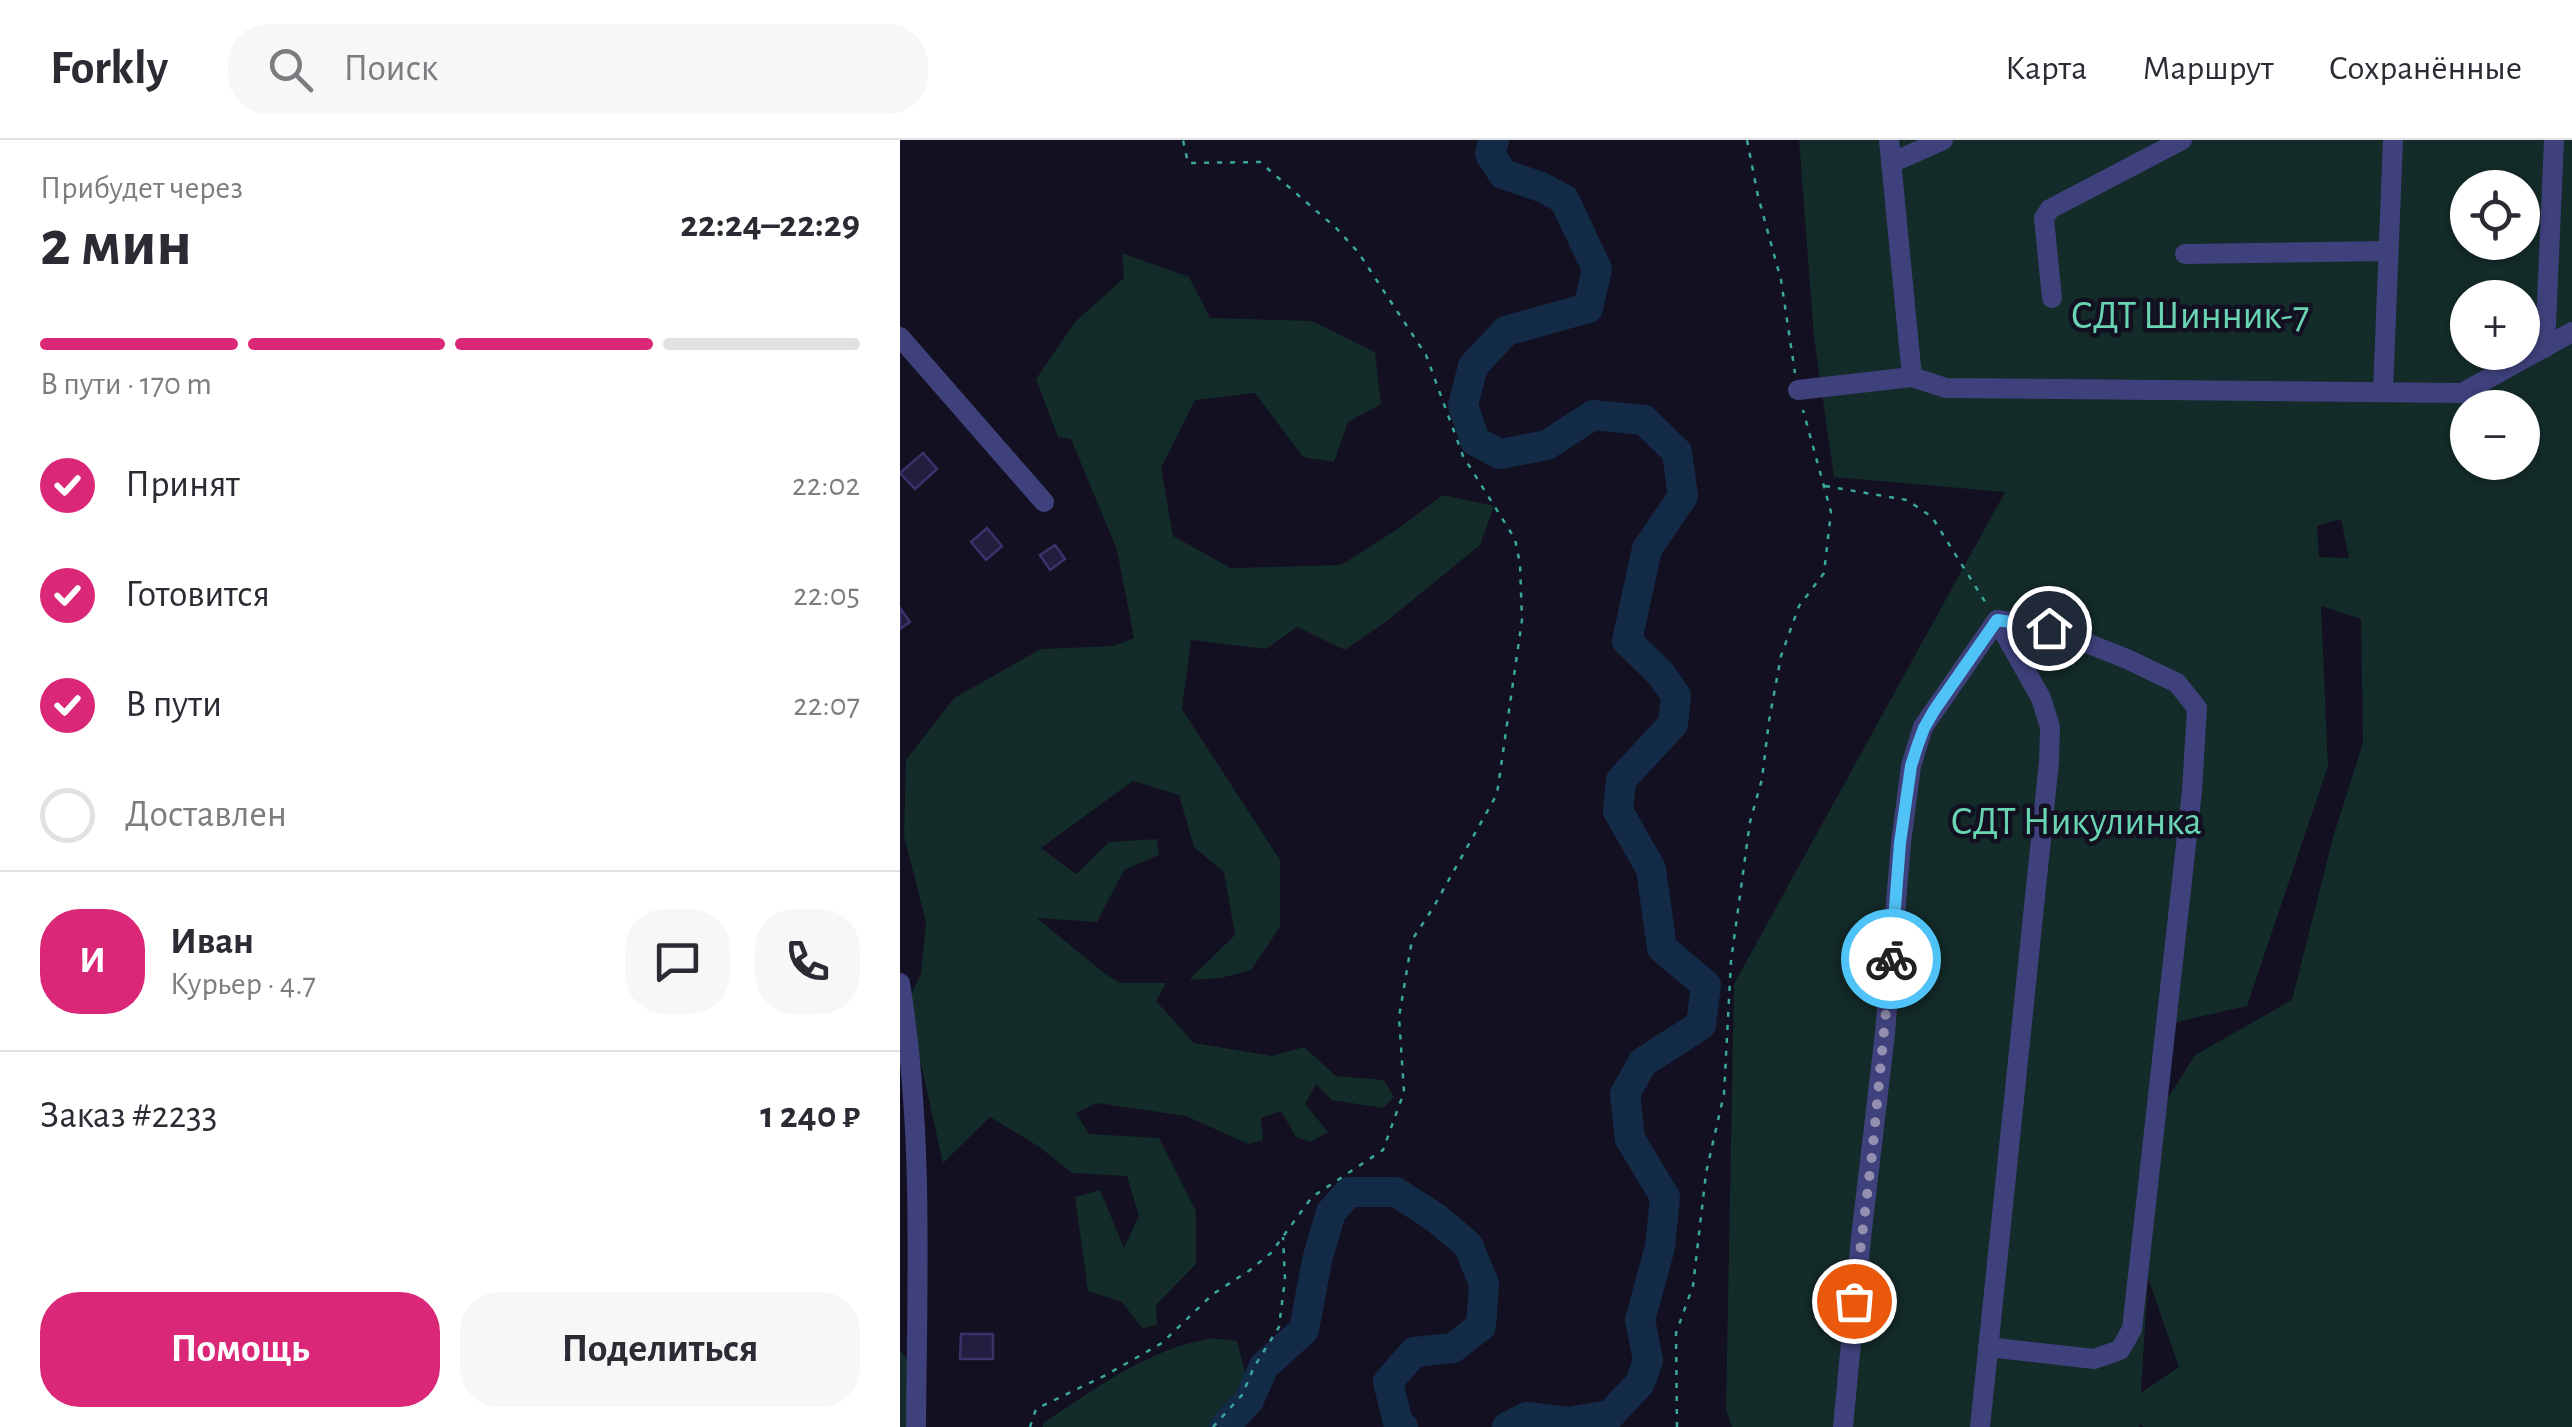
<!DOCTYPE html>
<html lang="ru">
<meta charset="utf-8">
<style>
:root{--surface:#fff;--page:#f7f7f7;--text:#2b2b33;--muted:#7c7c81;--line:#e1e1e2;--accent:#db2777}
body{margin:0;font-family:"Alegreya Sans",sans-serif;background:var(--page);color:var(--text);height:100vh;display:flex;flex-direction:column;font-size:38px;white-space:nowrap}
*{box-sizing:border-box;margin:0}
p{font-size:32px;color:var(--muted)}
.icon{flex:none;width:55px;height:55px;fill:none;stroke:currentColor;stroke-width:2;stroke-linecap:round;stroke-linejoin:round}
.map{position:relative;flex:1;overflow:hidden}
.details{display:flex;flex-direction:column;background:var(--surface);width:900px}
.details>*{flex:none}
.fabs{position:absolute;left:1550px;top:30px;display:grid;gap:20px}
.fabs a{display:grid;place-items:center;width:90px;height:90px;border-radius:50%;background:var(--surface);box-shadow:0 2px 8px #0004;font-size:50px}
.pin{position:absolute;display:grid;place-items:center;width:85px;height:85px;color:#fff;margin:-42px;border:5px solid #fff;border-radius:50%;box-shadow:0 2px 10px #0007}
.courier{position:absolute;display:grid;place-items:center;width:100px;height:100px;margin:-50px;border:8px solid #4fc3f7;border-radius:50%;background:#fff;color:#222;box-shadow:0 2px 12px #0007}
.summary em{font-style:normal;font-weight:700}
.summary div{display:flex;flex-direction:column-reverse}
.summary{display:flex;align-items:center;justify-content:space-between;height:170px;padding:0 40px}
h1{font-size:65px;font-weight:700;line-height:75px}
.bar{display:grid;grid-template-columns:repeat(4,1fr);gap:15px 10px;align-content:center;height:120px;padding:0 40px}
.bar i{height:12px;border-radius:8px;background:var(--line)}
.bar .on{background:var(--accent)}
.bar p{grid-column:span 4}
.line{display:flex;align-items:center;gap:25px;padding:0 40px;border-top:2px solid var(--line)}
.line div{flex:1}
.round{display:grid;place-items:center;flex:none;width:105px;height:105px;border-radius:40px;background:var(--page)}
ol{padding:0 40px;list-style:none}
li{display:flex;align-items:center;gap:30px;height:110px}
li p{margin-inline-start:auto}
li .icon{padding:10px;border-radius:50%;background:var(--accent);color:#fff;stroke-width:4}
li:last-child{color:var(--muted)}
li i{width:55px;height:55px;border:5px solid var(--line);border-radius:50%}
.button{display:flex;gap:20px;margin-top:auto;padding:20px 40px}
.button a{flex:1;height:115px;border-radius:40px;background:var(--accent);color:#fff;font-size:40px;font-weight:700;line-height:115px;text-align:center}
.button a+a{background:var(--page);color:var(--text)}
header{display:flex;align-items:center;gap:60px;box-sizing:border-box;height:140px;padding:0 50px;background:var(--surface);border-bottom:2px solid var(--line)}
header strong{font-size:48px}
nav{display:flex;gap:55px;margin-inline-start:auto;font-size:35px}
.search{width:700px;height:90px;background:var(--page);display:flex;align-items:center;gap:25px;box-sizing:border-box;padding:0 35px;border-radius:40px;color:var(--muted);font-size:38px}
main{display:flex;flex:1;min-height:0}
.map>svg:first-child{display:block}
.green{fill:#132b29;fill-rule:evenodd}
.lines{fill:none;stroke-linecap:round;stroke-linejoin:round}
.river{stroke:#142b47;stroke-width:30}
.building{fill:#231e40;stroke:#3a326a;stroke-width:2.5}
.path{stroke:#3aa99c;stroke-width:2.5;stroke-dasharray:5 8;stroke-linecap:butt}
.minor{stroke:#3f417c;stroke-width:20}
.done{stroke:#928faf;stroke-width:10;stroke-dasharray:0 18}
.route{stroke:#4fc3f7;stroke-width:12}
.labels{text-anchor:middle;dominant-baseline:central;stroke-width:9;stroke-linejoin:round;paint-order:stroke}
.park-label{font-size:40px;fill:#68d4b2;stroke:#121021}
</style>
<header>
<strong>Forkly</strong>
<div class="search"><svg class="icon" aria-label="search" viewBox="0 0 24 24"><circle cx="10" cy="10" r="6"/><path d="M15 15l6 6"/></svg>Поиск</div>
<nav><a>Карта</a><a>Маршрут</a><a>Сохранённые</a></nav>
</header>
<main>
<section class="details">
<div class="summary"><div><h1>2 мин</h1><p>Прибудет через</p></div><em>22:24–22:29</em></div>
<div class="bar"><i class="on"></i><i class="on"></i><i class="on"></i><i></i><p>В пути · 170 m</p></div>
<ol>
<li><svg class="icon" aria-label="check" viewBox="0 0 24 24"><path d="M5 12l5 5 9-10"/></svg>Принят<p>22:02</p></li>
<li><svg class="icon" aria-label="check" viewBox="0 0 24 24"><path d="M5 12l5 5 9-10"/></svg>Готовится<p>22:05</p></li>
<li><svg class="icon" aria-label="check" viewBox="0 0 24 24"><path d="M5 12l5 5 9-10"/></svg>В пути<p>22:07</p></li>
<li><i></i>Доставлен</li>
</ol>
<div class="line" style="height:180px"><b class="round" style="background:var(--accent);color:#fff">И</b><div><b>Иван</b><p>Курьер · 4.7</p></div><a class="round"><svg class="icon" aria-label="chat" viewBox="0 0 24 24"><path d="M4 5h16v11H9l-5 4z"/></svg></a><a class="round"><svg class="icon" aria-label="phone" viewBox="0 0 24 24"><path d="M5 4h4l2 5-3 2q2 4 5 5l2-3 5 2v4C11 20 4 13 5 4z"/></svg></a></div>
<div class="line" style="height:130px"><div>Заказ #2233</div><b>1 240 ₽</b></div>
<div class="button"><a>Помощь</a><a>Поделиться</a></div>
</section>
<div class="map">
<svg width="1672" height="1287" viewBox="0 0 1672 1287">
<rect width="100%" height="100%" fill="#121021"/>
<g class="green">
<path d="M 899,0 L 1672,0 L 1672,1287 L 1244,1287 L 1240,1284 L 1239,1287 L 832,1287 L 826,1269 L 834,844 L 1105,352 L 934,337 L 914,197 ZM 1568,48 L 1622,48 L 1622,102 L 1568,102 ZM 1568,158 L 1622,158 L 1622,212 L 1568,212 ZM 1568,268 L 1622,268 L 1622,322 L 1568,322 ZM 1441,379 L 1449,418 L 1419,417 L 1417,386 ZM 1421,466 L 1461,479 L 1463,603 L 1433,697 L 1392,860 L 1295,915 L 1259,972 L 1263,885 L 1347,866 L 1428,626 ZM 1248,1138 L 1279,1227 L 1242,1252 L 1241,1252 Z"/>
<path d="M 222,113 L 289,137 L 310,178 L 412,181 L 475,212 L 481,264 L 448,282 L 434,322 L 403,317 L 355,253 L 295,260 L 261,328 L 273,396 L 331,428 L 441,425 L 496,390 L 543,355 L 594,366 L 580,405 L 487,481 L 445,510 L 397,487 L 366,509 L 291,500 L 282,569 L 380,720 L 380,787 L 351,830 L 321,838 L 289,840 L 335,795 L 324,732 L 294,707 L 279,655 L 233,641 L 141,708 L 176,734 L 209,702 L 257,699 L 259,715 L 224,730 L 197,782 L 137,778 L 204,833 L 220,843 L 266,843 L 256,861 L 294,903 L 372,916 L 404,907 L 436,936 L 484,940 L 494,957 L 483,968 L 432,960 L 416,944 L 405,964 L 428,992 L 410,1002 L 396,997 L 381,971 L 361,978 L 363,1000 L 348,1004 L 286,976 L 197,963 L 176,973 L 189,994 L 259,998 L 296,1071 L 296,1124 L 256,1165 L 257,1184 L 243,1189 L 222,1162 L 188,1151 L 175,1057 L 200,1050 L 224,1108 L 239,1076 L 227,1036 L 172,1033 L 138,1006 L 90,977 L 43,1023 L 7,862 L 21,834 L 26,782 L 4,696 L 6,620 L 54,558 L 141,509 L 214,506 L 234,498 L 217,410 L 171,299 L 158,297 L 136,239 L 175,182 L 224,138 Z"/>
<path d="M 312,1198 L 337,1201 L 344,1228 L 349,1260 L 324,1287 L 143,1287 L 143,1283 C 185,1256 226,1225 274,1208 C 286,1203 300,1201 312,1198 Z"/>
<path d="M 0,1210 L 7,1219 L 8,1287 L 0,1287 Z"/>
</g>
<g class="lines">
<g class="river">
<path d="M 594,0 L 590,14 L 603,34 L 641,47 L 664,59 L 697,129 L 688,168 L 606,191 L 573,226 L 563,265 L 575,301 L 600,314 L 647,305 L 693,275 L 744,280 L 777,312 L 783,356 L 747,409 L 727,501 L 760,533 L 776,556 L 773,584 L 721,640 L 718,671 L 751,729 L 762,808 L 806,845 L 801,885 L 743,922 L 725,954 L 730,999 L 765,1057 L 760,1107 L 740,1180 L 748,1220 L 740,1243 L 710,1275 L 668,1282 L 627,1277 L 607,1287"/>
<path d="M 324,1287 L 349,1260 L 364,1226 L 404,1190 L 417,1120 L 431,1072 L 449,1052 L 496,1052 L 536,1078 L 568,1105 L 584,1144 L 581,1186 L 553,1208 L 514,1212 L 488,1242 L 498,1283 L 503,1287"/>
</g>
</g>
<g class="building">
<path d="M 23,313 L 37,329 L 15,349 L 0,333 Z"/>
<path d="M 87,388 L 102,406 L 86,420 L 71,402 Z"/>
<path d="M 155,405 L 165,419 L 150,430 L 140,415 Z"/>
<path d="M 0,468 L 10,482 L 0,489 Z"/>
<path d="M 61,1194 L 93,1194 L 93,1219 L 60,1219 Z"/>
</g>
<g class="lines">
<g class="path">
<path d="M 847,0 L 858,56 L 881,140 L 895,233"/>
<path d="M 925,346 L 1007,360 L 1032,377 L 1087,465"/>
<path d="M 130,1287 L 136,1269 L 206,1235 L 262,1203 L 313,1154 L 350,1130 L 371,1113 L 412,1057 L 483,1010 L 504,952 L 499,877 L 512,800 L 533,768 L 597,654 L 622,480 L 620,424 L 615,399 L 563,316 L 526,215 L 458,112 L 436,88 L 360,22 L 288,23 L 283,0"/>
<path d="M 313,1287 L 342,1255 L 354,1227 L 379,1187 L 385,1139 L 383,1097"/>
<path d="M 777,1287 L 776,1193 L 793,1146 L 806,1033 L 824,954 L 831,821 L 850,682 L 862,639 L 869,581 L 881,516 L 899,466 L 924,433 L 931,372 L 903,270"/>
</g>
<g class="minor">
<path d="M 989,0 L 1012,237"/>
<path d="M 991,23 L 1043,0"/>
<path d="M 1285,114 L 1488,111"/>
<path d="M 1152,158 L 1144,78 L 1150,69 L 1282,0"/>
<path d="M 0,197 L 144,362"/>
<path d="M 1645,208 L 1654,0"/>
<path d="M 898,250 L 1012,237 L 1046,248 L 1562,253 L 1672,192"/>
<path d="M 1483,252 L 1493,0"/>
<path d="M 0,843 C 24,990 17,1139 16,1287"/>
<path d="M 943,1287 L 961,1098 L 985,893 L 1001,703 L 1011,626 L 1023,587 L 1097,480 L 1149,488 L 1227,519 L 1277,543 L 1297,568 L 1292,651 L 1232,1189 L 1220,1210 L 1194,1219 L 1088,1207"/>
<path d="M 1080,1287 L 1149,622 L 1150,587 L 1141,558 L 1097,480"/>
</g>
</g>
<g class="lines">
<path class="done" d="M 954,1161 L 972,1015 L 991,819"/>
<path class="route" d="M 991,819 L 1000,703 L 1011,626 L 1017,607 L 1024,588 L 1035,569 L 1097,480 L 1149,488"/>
</g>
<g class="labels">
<g class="park-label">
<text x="1290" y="176">СДТ Шинник-7</text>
<text x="1176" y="682">СДТ Никулинка</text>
</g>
</g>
</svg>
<div class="fabs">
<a><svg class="icon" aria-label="locate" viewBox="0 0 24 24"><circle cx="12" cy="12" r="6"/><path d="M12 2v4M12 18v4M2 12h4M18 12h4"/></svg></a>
<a>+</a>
<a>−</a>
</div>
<div class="pin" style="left:954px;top:1161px;background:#ea580c"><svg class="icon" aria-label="bag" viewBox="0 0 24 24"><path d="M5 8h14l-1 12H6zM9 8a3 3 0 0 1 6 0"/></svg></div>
<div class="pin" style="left:1149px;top:488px;background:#1f2937"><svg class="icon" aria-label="home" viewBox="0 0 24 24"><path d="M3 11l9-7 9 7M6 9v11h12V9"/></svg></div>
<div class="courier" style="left:991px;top:819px"><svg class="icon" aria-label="bike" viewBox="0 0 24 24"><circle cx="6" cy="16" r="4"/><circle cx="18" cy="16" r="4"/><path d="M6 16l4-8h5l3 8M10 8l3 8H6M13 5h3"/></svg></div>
</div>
</main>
